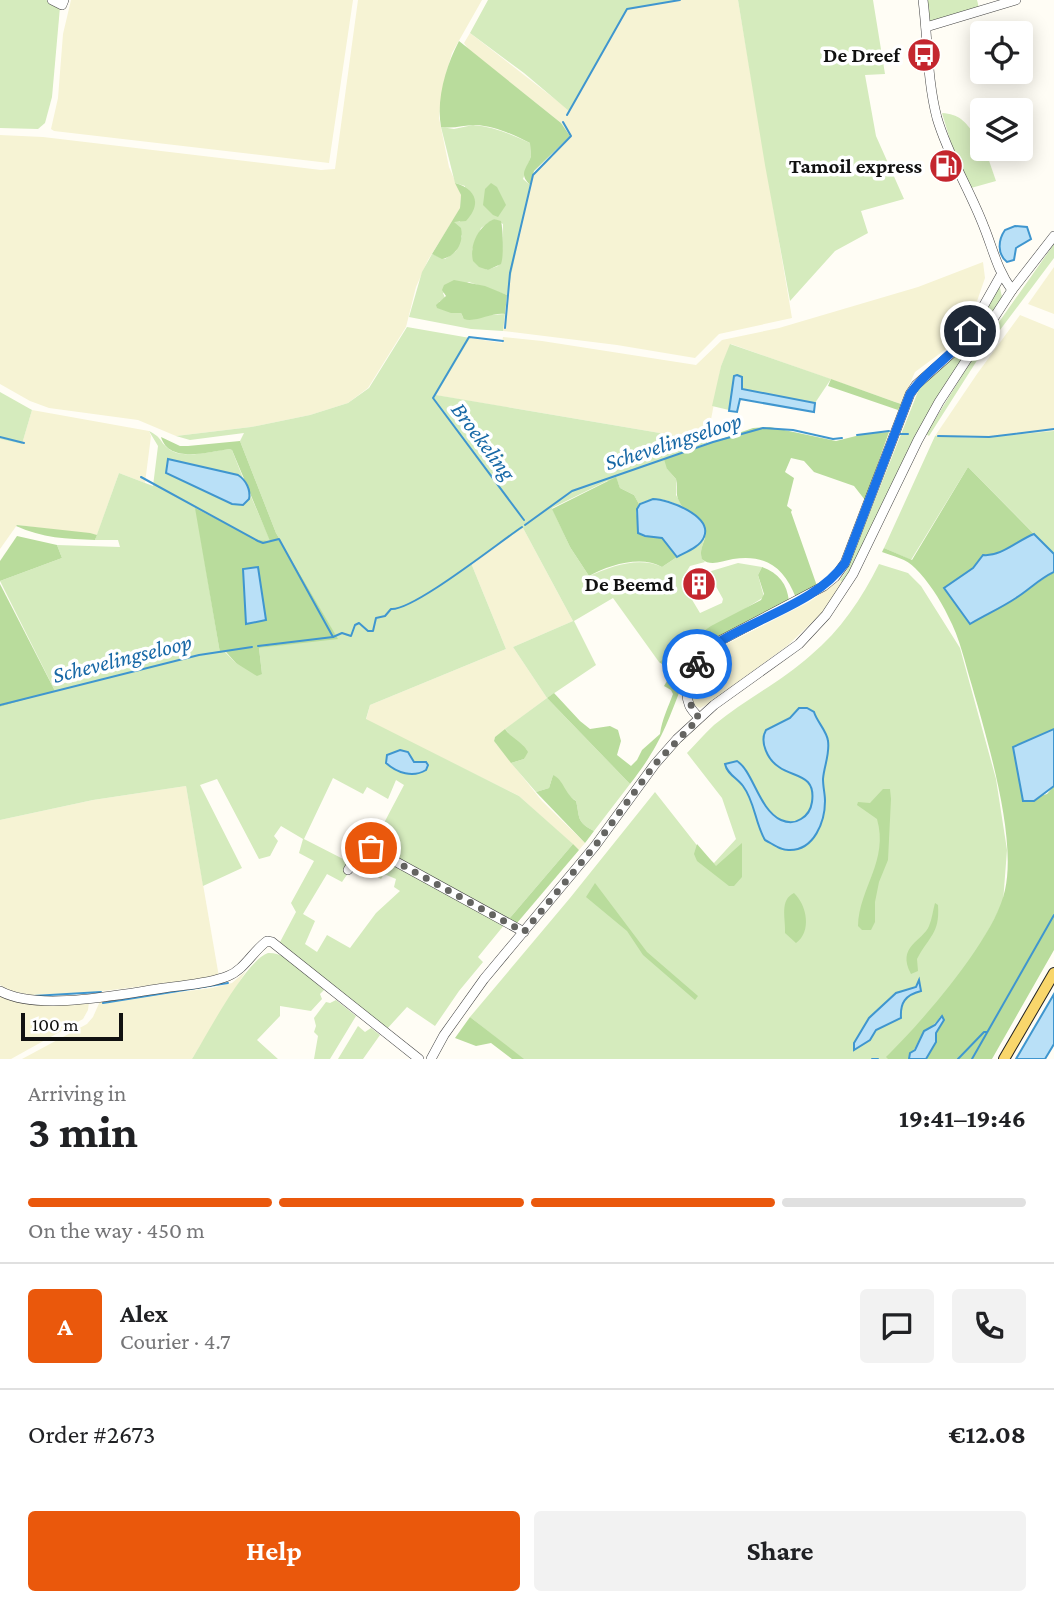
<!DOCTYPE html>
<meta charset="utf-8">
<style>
:root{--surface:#fff;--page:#f2f2f2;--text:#202124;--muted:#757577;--line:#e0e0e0;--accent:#ea580c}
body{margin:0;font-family:"Crimson Pro",serif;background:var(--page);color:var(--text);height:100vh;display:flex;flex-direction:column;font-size:26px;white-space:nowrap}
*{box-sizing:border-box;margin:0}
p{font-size:23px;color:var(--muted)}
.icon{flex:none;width:38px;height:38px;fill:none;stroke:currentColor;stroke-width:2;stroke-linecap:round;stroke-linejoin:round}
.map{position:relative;height:1059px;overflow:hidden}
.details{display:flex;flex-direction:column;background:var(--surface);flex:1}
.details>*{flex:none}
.buttons{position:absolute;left:970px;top:21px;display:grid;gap:14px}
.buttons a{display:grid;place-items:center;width:63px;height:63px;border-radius:7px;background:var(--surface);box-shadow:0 4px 18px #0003;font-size:35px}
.scale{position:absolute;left:21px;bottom:18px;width:102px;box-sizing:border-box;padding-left:7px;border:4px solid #111;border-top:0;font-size:19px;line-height:24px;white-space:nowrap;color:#111;-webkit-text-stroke:5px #fff;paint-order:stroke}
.pin{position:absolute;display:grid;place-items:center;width:60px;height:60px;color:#fff;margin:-30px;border:4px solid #fff;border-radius:50%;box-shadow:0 2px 7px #0007}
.courier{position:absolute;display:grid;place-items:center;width:70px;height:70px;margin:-35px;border:5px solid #1a73e8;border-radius:50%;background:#fff;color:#222;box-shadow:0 2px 9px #0007}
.overview em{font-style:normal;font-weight:700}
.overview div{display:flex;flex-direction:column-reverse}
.overview{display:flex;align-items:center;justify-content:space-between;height:119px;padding:0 28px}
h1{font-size:46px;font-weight:700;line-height:52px}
.bar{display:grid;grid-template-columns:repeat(4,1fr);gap:10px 7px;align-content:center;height:84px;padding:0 28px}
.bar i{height:9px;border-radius:5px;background:var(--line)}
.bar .current{background:var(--accent)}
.bar p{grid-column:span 4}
.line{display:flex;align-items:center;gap:18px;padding:0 28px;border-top:2px solid var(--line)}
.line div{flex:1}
.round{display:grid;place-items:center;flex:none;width:74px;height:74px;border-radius:7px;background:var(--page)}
.button{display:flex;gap:14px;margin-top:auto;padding:14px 28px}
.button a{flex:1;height:80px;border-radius:7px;background:var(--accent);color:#fff;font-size:28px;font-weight:700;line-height:80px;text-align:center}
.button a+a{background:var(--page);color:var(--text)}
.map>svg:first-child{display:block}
.farmland{fill:#f6f3d4}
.green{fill:#d5ebbd;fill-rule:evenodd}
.forest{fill:#b9dc9c}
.water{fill:#b9e0f7;stroke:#3f96cf;stroke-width:2}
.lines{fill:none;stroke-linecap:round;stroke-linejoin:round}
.stream{stroke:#3f96cf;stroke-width:2}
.minor-casing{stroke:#444;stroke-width:10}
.major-casing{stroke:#222;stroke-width:12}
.minor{stroke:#fff;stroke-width:9}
.major{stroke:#f9d66b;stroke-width:10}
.done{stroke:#646461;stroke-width:7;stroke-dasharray:0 12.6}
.route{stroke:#1a73e8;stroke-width:9}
.labels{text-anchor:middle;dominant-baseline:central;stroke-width:7;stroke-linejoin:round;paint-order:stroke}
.poi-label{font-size:21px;font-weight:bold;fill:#111;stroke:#fff;text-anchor:end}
.water-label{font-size:23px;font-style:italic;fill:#1768a6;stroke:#fff}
</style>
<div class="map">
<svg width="1054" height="1059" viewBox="0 0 1054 1059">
<rect width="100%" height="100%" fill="#fffdf5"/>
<g class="farmland">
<path d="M 71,0 L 353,0 L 329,163 L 54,131 L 51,129 L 58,98 L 63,34 Z"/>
<path d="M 358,0 L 482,0 L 452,53 L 445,78 L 440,107 L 439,118 L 449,167 L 461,195 L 460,209 L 428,260 L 416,287 L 406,327 L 368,388 L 348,403 L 310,415 L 251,427 L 176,436 L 138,420 L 49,408 L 30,401 L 0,384 L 0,135 L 43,137 L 321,170 L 335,169 Z"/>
<path d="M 678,0 L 738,0 L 792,318 L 719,334 L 695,358 L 617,345 L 503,331 L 511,269 L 532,175 L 570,136 L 561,123 L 468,49 L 464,43 L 470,33 L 569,110 L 627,9 Z"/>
<path d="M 983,262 L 985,278 L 975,307 L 959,335 L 946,349 L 915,372 L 901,404 L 731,344 L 721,366 L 707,441 L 435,395 L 470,338 L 502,343 L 503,337 L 542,341 L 696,365 L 722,340 L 779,328 L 918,287 Z"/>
<path d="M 1054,267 L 1054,314 L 1028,304 Z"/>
<path d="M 1020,315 L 1054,329 L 1054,431 L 978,438 L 935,436 L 977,374 Z"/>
<path d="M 32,410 L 149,431 L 151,436 L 145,483 L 119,473 L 97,535 L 17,525 L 0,549 L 0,439 L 22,444 Z"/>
<path d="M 523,528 L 573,621 L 513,647 L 547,698 L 495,737 L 494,741 L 542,801 L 585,843 L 579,850 L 519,796 L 366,720 L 370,705 L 506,649 L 471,563 Z"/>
<path d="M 840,580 L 844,584 L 824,611 L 787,646 L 706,705 L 700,708 L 694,705 L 690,690 L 694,678 L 713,651 L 809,602 Z"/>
<path d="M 186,786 L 219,977 L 78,994 L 31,995 L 11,991 L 0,985 L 0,820 L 93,800 Z"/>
<path d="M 246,971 L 192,1059 L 22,1059 L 87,1024 L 93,1017 L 101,999 L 109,1001 L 212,988 L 232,983 Z"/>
<path d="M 0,995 L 26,1004 L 89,1002 L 88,1010 L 83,1019 L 11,1059 L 0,1059 Z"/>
</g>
<g class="green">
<path d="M 0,0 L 47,0 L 60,7 L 52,97 L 45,123 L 38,129 L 0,128 Z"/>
<path d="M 488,0 L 678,0 L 627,9 L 569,111 L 524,73 L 470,33 Z"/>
<path d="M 738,0 L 873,0 L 885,74 L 865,75 L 876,136 L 904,199 L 861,211 L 868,233 L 835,251 L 790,301 L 765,165 Z"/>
<path d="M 927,0 L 977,0 L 979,8 L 929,25 Z"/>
<path d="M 942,113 C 959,114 965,121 974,134 C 979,140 982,141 982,149 L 985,149 L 996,181 L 971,188 L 951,143 Z"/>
<path d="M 473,125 C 494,127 511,134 530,143 L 531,156 L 523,179 L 530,185 L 507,295 L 469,282 L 443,293 L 445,298 L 439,302 L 457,313 L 461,313 L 463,317 L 505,314 L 503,331 L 471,329 L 409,317 L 422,272 L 432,254 L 445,259 L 456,251 L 462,236 L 453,221 L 460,222 L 465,186 L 455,183 L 441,127 L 454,129 ZM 494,219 L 503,224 C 503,240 504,252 498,266 L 487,270 L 472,250 L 481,228 Z"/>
<path d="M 1054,244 L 1054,258 L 976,362 L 929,436 L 926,434 L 968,366 Z"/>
<path d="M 998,286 L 1000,288 L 1002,297 L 933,404 L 844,584 L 840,580 L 847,570 L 919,389 L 957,352 Z"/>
<path d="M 407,327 L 470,338 L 436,395 L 707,441 L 707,443 L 691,449 L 667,469 L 676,479 L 676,495 L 683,508 C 668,499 655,496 639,504 L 634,495 L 620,488 L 618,483 L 607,481 L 552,508 L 570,547 L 589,576 C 612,566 639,556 662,567 L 703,540 L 704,536 C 705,546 696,553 705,562 L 690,566 L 682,579 L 682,583 L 700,613 L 722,603 L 723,599 L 708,572 L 738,563 L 762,567 L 758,575 L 764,597 L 659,662 L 613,598 L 574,621 L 596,665 L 547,698 L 630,784 L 594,831 C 576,822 580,817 576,801 L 566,793 L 553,775 L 549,788 L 536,792 L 511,763 L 524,759 L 527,750 L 514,740 L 505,729 L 547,698 L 513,647 L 573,621 L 523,528 L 471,563 L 506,649 L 370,705 L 366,719 L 519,796 L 573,844 L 509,919 L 375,847 L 375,840 L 404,785 L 396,780 L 388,799 L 367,787 L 363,794 L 333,778 L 304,839 L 349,862 L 366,850 L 505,924 L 478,957 L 483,962 L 459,991 L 435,1026 L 407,1007 L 386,1030 L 280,942 L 296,912 L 291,903 L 314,861 L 299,853 L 303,839 L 281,826 L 274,836 L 278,841 L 270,856 L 259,859 L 217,779 L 200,785 L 242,868 L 203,886 L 186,786 L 93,800 L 0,820 L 0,707 L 55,691 L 0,581 L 62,558 L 57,545 L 120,547 L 118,540 L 95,540 L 119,473 L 153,486 L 158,446 L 149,431 C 163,438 159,442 169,449 C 183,460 212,451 229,449 L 232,450 L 243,478 L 234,474 L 168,459 L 181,480 L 232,504 L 243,505 L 250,496 L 249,492 L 271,542 L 258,540 L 196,509 L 220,653 L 225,652 L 236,663 L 262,674 L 259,648 L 337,638 L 276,533 L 240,441 L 244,433 L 190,440 L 176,436 L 251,427 L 310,415 L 348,403 L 369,388 ZM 355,863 L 381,879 L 384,874 L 396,879 L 394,887 L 400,891 L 376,913 L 350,948 L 327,935 L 317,952 L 305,944 L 315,921 L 303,914 L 327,874 L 342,882 Z"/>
<path d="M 730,344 L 831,379 L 815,403 L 742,389 L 734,376 L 729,410 L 712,406 L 721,366 Z"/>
<path d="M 0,392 L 32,410 L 22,444 L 0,439 Z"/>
<path d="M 1054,431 L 1054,554 L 968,467 L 911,560 L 884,548 L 935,436 L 978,438 Z"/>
<path d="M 879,564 L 908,573 L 921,586 L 960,648 L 996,779 L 1007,850 L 1003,902 L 989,929 L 971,960 L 897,1059 L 523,1059 L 470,1017 L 570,898 L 655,792 L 703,853 L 714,863 L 736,839 L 722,798 L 687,753 C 696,744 704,734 714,725 C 744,700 781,682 811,655 C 840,631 862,598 879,564 Z"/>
<path d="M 268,953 C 289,952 309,977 324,990 L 320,994 L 322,999 L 311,1011 L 280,1006 L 280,1016 L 257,1040 L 278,1059 L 192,1059 C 207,1035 245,961 268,953 Z"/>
<path d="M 336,1000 L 356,1016 L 330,1059 L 314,1059 L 318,1036 L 314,1032 L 316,1026 L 314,1018 L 326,1002 L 330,1003 Z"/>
<path d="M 358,1026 L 365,1032 L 371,1028 L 380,1035 L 363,1059 L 338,1059 Z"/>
</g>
<g class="forest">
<path d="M 459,41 L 561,123 L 570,136 L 534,171 L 530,185 C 518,173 527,169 531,156 C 531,154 530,145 530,143 C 512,134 495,126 475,125 C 463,125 454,129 441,127 C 436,99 446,66 459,41 Z"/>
<path d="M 455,183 C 476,189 482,204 466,221 L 454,222 L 461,228 C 464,242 457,256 442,259 L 432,254 L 460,208 L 461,195 Z"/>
<path d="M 491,183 L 497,187 L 506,205 L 498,217 L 493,215 L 483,205 L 485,189 Z"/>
<path d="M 494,219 L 501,221 C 503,229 504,256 501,264 L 488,270 L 479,267 L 473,261 C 469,244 479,226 494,219 Z"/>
<path d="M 454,280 L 485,286 L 507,295 L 505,314 C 491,312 476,323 464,319 L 461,313 L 451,313 L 437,308 L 436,305 L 446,296 L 442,290 L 444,285 Z"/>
<path d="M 831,379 L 895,402 L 901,404 L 898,410 L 828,386 Z"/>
<path d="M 770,427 L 836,441 L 864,434 L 889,432 L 865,500 L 854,486 L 814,472 L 804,461 L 791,458 L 785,472 L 794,478 L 787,506 L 792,510 L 791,512 L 817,586 L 796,598 C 784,568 767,554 733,559 C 721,561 711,567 702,559 C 698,548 707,541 705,531 C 702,516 684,514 679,501 C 675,494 678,487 676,479 L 667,469 L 664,459 L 753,428 Z"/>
<path d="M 161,437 L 180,446 L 188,446 L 240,441 L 276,533 L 338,639 L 259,648 L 262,674 L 257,676 L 236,663 L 226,652 L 220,653 L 195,508 L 258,540 L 270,541 L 232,450 L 229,449 C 208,452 169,464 161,437 Z"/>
<path d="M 968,467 L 1034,534 C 1018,540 1001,557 983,555 L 973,568 L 945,588 L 970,623 C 985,616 1001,607 1015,599 C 1029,590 1040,580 1054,572 L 1054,729 L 1013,748 L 1023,801 L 1047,794 L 1054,786 L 1054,950 L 992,1059 L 926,1059 L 937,1039 L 936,1033 L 944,1020 L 940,1017 C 935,1025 929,1028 923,1035 C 917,1041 917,1048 910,1054 L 909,1059 L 888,1059 L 886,1057 C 922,1022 995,938 1005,890 C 1017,837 987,739 972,686 C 965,663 960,638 948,616 C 940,599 928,581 915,568 C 907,559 893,556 882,552 L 884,548 L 912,560 Z"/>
<path d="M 616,477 L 620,488 L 634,495 L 639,504 L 636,512 L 642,536 L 662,538 L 677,557 L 662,567 C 641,555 609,565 589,576 L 570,547 L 552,509 Z"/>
<path d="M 17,525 L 90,533 L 97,535 L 95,540 C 67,539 42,538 16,526 Z"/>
<path d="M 17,536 L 57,545 L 62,558 L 0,581 L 0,561 Z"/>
<path d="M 762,567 C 779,573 787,584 789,601 L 719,636 L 668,668 L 659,662 L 711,626 L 761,600 L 764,594 L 758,575 Z"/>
<path d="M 0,584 L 55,691 L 0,707 Z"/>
<path d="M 670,676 L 682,679 L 683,682 C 667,725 659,747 630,784 L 547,698 L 554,693 L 580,721 L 590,729 L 610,726 L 618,730 L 621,741 L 617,755 L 631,766 L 637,760 L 642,750 L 660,734 C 662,719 668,708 673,694 L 671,690 L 664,686 Z"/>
<path d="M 505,729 C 511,738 524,743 528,752 L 524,759 L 511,763 L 494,741 L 495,737 Z"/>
<path d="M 553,775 C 564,780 564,793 576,801 C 580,817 576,822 594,831 L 585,843 L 536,792 L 549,788 Z"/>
<path d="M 883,789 L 890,789 L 891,799 L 888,860 L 879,882 L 875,902 L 875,922 L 871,930 L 862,930 L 858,926 C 859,888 889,861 877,819 L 857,805 L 858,802 L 870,803 Z"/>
<path d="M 742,843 L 742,877 L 734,886 L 729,886 L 697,861 L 694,854 L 697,844 L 716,866 Z"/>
<path d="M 573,844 L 579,850 L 517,923 L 509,919 Z"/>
<path d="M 595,883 L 647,952 L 698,996 L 695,1000 L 643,955 L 627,931 L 586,897 Z"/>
<path d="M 794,893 C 807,905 812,932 796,943 L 785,933 C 786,919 779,900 794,893 Z"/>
<path d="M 935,903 L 938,905 C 940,934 929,936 917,959 L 918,971 L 911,974 C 896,946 923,941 929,926 C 932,919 933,910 935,903 Z"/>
<path d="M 470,1017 L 524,1059 L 512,1059 L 491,1043 L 476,1046 L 455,1038 Z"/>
</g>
<g class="water">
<path d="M 1015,226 L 1027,227 L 1031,239 L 1016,248 L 1014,260 L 1007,262 C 997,254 998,240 1005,230 Z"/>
<path d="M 737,375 L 742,377 L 742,389 L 815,403 L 814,412 L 740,399 L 737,412 L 729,411 L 734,376 Z"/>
<path d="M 168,459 L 238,475 C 246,480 251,490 249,499 L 243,505 L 232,504 L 166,473 Z"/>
<path d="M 653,499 C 668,499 713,516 704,537 C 700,547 686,552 677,557 L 662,538 L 645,536 L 638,533 L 637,509 L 640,504 Z"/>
<path d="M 1034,534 L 1054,554 L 1054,572 C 1039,579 1029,590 1016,598 C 1001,608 985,615 970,624 L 944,588 L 973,568 L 983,555 C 1001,557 1018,540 1034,534 Z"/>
<path d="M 258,567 L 266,620 L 246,624 L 243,569 Z"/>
<path d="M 799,708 L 807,708 L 814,712 C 817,722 827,731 828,741 C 830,754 824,766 823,779 C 823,787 825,794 825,801 C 825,822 814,850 790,850 C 781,851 773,844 765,840 C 755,823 755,802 743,786 C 737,778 727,774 725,764 L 737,761 C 753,771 759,810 781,820 C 788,823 795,823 801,819 C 808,815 811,809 812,802 C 816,774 794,778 779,767 C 768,760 759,742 766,730 L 790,718 Z"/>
<path d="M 1054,729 L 1054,786 L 1034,801 L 1023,801 L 1013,747 Z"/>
<path d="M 400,750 L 408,752 L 414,762 L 426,762 L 428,765 L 426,770 C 413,778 397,773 386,763 L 387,755 Z"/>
<path d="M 919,980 L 921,991 C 905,995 900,1003 901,1018 L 876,1030 L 870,1040 L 854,1050 L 854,1043 L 869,1018 L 896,993 L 916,987 Z"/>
<path d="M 1054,994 L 1054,1044 L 1045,1059 L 1016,1059 Z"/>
<path d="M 942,1016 L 944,1020 L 936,1033 L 936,1042 L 926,1059 L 909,1059 L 910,1053 L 915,1050 L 924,1031 L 935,1025 Z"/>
</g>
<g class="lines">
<g class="stream">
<path d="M 567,115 L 627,9 L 680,0"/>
<path d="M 505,328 L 510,273 L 533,175 L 571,136 L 563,122"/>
<path d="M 503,341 L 469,337 L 433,398 L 524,520"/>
<path d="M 900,434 L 908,434"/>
<path d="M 857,435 L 889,431"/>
<path d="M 938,436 L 989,437 L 1054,429"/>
<path d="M 0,437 L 24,443"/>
<path d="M 141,477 L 258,541 L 263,543 L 279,539 L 333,637"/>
<path d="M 525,525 L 572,491 L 713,442 L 763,428 L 793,430 L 833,439 L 842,438"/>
<path d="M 258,646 L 333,637 L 342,633 L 351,636 L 355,625 L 359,623 L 368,631 L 373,631 L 376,618 L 385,616 L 391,609 C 413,611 498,543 522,527"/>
<path d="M 0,705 L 199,655 L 252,647"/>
<path d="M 33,996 L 101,992"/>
<path d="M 103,1003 L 228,983"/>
<path d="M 872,1059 L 878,1059"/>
<path d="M 958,1059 L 984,1032 L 987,1032"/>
<path d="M 972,1059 L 1054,915"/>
</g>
<g class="minor-casing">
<g id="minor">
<path d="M 52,0 L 62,5 L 64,0"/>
<path d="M 923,0 C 928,39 927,80 937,118 C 948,156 970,190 984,227 C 993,249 997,270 1012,290"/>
<path d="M 926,27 L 1016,0"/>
<path d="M 699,718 C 696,714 690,709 689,704 C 681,684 699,658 712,645 L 824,586 L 835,577 L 845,563 L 910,394 L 916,385 L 962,344 L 1001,275"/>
<path d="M 348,870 L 360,850 L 365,846 L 371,848 L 524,932"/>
<path d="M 0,991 C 38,1012 122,994 164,988 C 185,985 208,984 228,976 C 244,970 253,951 267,941 L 272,942 L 419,1059"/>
<path d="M 431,1059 L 444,1035 L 484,979 L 595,846 L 655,764 L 677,739 L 714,705 L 799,644 L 826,615 L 853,574 L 918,440 L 939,402 L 1012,290 L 1054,236"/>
</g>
</g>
<g class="major-casing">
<path id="major" d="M 1004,1059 L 1054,973"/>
</g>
<use href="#minor" class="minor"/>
<use href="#major" class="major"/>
</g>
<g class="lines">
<path class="done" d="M 371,848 L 524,932 L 595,846 L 655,764 L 699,718 C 684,698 685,686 697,664"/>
<path class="route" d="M 697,664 C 709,645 725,638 745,628 C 780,610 822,595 845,563 L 910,394 C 927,369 954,356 970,331"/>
</g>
<defs>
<g id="bus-disc" transform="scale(1.75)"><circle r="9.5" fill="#c4262e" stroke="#fff"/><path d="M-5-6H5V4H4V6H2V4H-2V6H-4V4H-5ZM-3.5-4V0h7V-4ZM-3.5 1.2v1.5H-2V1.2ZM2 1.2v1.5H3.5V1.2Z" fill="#fff"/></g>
<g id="fuel-disc" transform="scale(1.75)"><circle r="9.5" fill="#c4262e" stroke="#fff"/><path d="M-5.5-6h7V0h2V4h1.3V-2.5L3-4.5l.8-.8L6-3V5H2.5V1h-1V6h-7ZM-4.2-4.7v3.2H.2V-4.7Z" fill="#fff"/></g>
<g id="building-disc" transform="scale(1.75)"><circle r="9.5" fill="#c4262e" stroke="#fff"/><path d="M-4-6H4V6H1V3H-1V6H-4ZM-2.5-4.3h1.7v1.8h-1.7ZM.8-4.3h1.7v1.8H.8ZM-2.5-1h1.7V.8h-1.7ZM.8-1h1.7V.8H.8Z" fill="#fff"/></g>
</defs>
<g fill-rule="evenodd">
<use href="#bus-disc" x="924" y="55"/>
<use href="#fuel-disc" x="946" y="166"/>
<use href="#building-disc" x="699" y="584"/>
</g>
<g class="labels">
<g class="poi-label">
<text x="900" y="55">De Dreef</text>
<text x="922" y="166">Tamoil express</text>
<text x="674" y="584">De Beemd</text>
</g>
<g class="water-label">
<text transform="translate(484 441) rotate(53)">Broekeling</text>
<text transform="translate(673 441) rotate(-18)">Schevelingseloop</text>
<text transform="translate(122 658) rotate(-14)">Schevelingseloop</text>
</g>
</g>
</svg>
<div class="buttons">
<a><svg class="icon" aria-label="locate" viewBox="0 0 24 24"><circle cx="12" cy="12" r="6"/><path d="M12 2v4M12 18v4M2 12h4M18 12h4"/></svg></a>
<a><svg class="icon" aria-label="layers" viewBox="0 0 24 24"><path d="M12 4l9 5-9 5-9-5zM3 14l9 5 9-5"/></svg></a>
</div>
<div class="scale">100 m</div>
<div class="pin" style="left:371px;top:848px;background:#ea580c"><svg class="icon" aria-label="bag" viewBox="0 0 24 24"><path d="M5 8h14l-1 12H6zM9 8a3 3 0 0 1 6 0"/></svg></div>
<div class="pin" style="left:970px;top:331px;background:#1f2937"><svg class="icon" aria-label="home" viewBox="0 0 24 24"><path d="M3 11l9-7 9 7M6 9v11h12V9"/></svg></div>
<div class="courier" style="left:697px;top:664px"><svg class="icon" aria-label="bike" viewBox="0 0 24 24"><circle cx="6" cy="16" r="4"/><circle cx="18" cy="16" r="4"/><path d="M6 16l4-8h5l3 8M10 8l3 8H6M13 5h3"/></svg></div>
</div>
<section class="details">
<div class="overview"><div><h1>3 min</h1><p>Arriving in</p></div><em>19:41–19:46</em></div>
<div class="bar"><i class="current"></i><i class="current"></i><i class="current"></i><i></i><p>On the way · 450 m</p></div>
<div class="line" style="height:126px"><b class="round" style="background:var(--accent);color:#fff">A</b><div><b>Alex</b><p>Courier · 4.7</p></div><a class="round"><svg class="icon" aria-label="chat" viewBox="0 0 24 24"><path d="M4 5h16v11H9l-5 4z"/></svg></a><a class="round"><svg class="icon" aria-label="phone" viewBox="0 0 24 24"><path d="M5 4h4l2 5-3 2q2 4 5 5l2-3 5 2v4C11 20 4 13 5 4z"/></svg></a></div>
<div class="line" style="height:91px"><div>Order #2673</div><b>€12.08</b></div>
<div class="button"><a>Help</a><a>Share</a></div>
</section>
